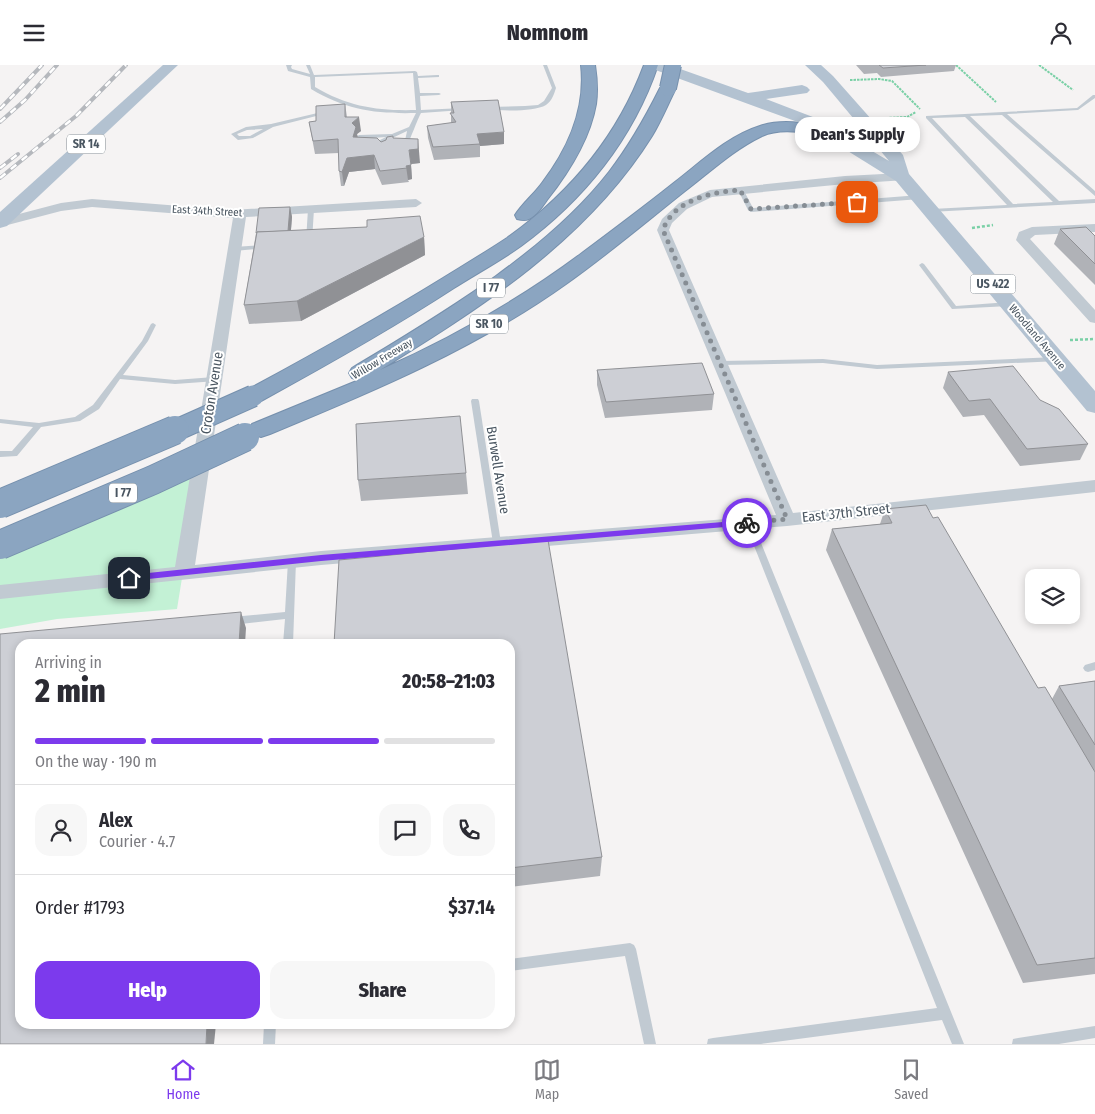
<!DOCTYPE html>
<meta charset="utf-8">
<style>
:root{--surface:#fff;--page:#f7f7f7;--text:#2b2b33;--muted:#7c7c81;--line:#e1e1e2;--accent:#7c3aed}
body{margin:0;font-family:"Fira Sans Condensed",sans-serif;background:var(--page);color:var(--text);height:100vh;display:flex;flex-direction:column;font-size:19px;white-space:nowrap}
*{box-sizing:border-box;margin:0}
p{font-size:16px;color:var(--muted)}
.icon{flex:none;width:28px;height:28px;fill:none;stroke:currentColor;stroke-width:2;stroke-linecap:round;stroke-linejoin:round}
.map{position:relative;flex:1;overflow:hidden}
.drawer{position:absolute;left:15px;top:574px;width:500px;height:390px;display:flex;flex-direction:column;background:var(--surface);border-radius:15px;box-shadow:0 2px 8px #0003}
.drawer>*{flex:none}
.buttons{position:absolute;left:1025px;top:504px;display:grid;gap:10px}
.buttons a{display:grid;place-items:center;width:55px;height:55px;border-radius:10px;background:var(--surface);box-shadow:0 2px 8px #0003;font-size:25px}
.pin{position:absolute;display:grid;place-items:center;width:42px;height:42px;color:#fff;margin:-21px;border-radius:10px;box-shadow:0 2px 8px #0006}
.courier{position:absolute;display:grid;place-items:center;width:50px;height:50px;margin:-25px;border:4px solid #7c3aed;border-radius:50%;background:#fff;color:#222;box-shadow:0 1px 6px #0007}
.bubble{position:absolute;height:35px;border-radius:15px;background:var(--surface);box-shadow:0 2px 8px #0003;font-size:16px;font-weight:800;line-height:35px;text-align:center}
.summary em{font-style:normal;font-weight:800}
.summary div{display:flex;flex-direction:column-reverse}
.summary{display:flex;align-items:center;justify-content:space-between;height:85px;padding:0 20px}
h1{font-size:32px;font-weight:800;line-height:38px}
.bar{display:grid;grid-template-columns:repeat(4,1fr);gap:8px 5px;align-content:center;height:60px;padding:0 20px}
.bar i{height:6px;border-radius:4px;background:var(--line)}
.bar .active{background:var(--accent)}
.bar p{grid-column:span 4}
.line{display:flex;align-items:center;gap:12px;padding:0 20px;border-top:1px solid var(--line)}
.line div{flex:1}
.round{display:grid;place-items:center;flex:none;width:52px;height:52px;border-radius:15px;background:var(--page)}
.cta{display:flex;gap:10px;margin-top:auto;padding:10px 20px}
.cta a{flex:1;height:58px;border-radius:15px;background:var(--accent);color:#fff;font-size:20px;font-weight:800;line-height:58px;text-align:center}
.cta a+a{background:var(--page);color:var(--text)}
header{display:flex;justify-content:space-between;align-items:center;height:65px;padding:0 20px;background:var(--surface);font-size:22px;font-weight:800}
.menu{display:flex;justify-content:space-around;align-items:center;height:70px;border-top:1px solid var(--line);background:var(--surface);font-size:14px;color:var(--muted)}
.menu a{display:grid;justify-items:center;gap:2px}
.menu .active{color:var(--accent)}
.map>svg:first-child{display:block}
.green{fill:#c3f1d5}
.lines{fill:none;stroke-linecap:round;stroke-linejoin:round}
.highway-casing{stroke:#7690ad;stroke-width:2}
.path-far1{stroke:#7ad0a6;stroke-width:2;stroke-dasharray:2.5 1;stroke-linecap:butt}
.path{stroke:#7ad0a6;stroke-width:2.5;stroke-dasharray:3 2;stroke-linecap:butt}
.lane{fill:#c1cad2;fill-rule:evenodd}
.street{fill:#c1cad2;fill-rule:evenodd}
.primary{fill:#b3c2d1;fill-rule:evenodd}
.highway{fill:#8ba5c1;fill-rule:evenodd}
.rail-casing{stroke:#b5b8bd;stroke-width:4}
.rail{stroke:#fff;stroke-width:2.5;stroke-dasharray:7;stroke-linecap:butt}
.highway-bridge-far2-casing{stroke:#7690ad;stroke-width:18;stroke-linecap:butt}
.highway-bridge-far1-casing{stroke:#7690ad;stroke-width:23;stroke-linecap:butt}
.highway-bridge-casing{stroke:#7690ad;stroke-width:30;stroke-linecap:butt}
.highway-bridge-far2{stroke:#8ba5c1;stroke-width:16}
.highway-bridge-far1{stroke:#8ba5c1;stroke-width:21}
.highway-bridge{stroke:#8ba5c1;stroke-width:28}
.wall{fill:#b0b2b7}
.shaded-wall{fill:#909195}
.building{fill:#cdcfd5;stroke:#909195}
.route{fill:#7c3aed}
.done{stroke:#868d94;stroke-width:5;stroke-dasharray:0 9}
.labels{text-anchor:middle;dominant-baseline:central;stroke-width:4;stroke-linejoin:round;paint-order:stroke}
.far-street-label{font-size:11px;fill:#4a5661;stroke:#fff}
.shield{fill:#fff;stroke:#808990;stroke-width:1}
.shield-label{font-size:12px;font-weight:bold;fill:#4a5661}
.street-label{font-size:14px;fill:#4a5661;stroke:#fff}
</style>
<header><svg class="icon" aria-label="menu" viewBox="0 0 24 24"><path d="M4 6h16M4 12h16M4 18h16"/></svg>Nomnom<svg class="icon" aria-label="person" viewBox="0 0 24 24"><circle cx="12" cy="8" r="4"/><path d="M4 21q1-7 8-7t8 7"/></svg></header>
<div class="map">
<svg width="1095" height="979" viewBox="0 0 1095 979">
<rect width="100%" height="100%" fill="#f5f3f3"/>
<path class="green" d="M 201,395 L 177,544 L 57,554 L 0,564 L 0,480 Z"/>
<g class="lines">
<g class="highway-casing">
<g id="highway">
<path d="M 581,0 L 595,0 C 597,13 598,25 596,39 C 590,74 569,107 547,135 C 543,141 536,151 529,154 C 525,156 521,155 517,154 L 515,150 C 523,138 534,129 542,118 C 568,84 586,43 581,0 Z"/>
<path d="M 644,0 L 658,0 C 633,74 584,135 521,181 C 500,196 476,209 454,223 C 391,264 327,300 261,336 L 253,338 L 245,336 L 241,331 L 245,326 C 312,290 378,253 443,213 C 464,200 486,187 507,173 C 570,128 617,73 644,0 Z"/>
<path d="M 668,18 L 673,20 L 676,23 C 668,39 661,56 652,71 C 587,175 482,242 380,305 C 452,273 519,235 582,188 C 614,164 645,141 675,117 C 702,96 728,71 760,61 C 787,52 815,60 842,67 L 844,70 L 842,73 L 836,75 C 813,69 785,61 762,71 C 733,85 710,107 685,126 C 646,157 607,190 566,219 C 475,284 372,327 270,369 L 261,372 L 252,369 L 249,364 L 252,359 L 359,315 L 352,313 L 349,308 L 352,303 C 438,251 546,188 609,107 C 629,81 645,53 660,23 L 663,20 Z"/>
</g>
</g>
<g class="path-far1">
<path d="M 956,0 L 996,37"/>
<path d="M 1039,0 L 1073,25"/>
<path d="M 850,15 L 879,14 L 892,16 L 920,44"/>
<path d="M 886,53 L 907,52 L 916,47"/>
</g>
<g class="path">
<path d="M 972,163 L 993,160"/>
<path d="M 1070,275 L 1095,274"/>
</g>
<g class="lane">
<path d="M 286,0 L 292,0 L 291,2 L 292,4 L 310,9 L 306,0 L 310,0 L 314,10 L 415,6 L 417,7 L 418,11 L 437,10 L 439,10 L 439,12 L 418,13 L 420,28 L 439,28 L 441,29 L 439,30 L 420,31 L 421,45 L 463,43 L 465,44 L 463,45 L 421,48 C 418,53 409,78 407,80 C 406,81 401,82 399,83 L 396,81 C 405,75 405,77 407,66 L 386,76 L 387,87 L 384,89 L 381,87 L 380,75 L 386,72 L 359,74 L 356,72 L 359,70 L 392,69 L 409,62 L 416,48 C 376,49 346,45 311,24 L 310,12 L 288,6 ZM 413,8 L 416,45 C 378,46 349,42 315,22 L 315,12 Z"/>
<path d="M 543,0 L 547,0 L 556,23 C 554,29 552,36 546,40 C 534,47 502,46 487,44 L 487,43 L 489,42 L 525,41 L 538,40 L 544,36 L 552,23 Z"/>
<path d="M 1093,30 L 1095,30 L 1095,33 L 1078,45 L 1007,49 L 1095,126 L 1095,131 L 1002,50 L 970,51 L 1059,136 L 1095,134 L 1095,138 L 930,147 L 930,145 L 932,144 L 1007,140 L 926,53 L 926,51 L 1077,43 ZM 965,52 L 1053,137 L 1013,139 L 932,53 Z"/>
<path d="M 326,46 L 328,47 L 328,48 L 273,62 L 253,73 L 238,75 L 231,69 L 246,62 L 271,59 ZM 263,64 L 250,71 L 239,71 L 237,69 L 247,65 Z"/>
<path d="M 739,124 L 743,124 L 753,143 L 920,130 L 923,132 L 920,134 L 751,147 L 748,145 L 738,125 Z"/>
<path d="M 311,142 L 314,144 L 312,176 L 309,178 L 306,176 L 308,144 Z"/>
<path d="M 264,180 L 267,182 L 266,183 L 234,186 L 231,184 L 234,182 Z"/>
<path d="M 922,198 L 924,199 L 956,241 L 1009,237 L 1012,239 L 1009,241 L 952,244 L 919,200 Z"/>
<path d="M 153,258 L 156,260 L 148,276 L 123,310 L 175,315 L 214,312 L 218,314 L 217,316 L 175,319 L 120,314 L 99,344 L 80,356 L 41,362 L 17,391 L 0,392 L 0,386 L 12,386 L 33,362 L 0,358 L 0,354 L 39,358 L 75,352 L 93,340 L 142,276 L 151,259 Z"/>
<path d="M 1056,292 L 1059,292 L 1059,296 L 877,304 L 823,298 L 720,300 L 716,298 L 720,296 L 823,294 L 877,300 Z"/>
<path d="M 472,334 L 478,334 L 479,336 L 501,478 L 497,481 L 493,478 L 471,336 Z"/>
<path d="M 749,455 L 753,458 L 964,979 L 952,979 L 942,955 L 761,979 L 707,979 L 708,974 L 713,973 L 937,943 L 745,458 Z"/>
<path d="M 292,493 L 296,496 L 293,579 L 283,579 L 285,554 L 232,560 L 229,558 L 227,556 L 229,554 L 232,552 L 285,547 L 288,496 Z"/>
<path d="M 1095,597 L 1095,605 L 1088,607 L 1085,606 L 1083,603 L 1085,600 Z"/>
<path d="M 630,878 L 634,880 L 636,884 L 656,979 L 644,979 L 625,891 L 510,906 L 510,894 Z"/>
<path d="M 264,959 L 276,959 L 275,979 L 263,979 Z"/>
<path d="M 1095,961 L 1095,973 L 1059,979 L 1012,979 L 1013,974 L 1018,973 Z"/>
</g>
<g class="street">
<path d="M 902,108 L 906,109 L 908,112 L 906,115 L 845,119 L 712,132 L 687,144 L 672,158 L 669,165 L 793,448 L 1095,415 L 1095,427 L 787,461 L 321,500 L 0,534 L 0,520 L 175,502 L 233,153 L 92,142 L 61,146 L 0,162 L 0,154 L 61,138 L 92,134 L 231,145 L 416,134 L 422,138 L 416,142 L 246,152 L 195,500 L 321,486 L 776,450 L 657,165 L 662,154 L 679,138 L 710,125 L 845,111 Z"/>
<path d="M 1095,159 L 1095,167 L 1035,170 L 1030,174 L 1095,245 L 1095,258 L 1090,257 L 1016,175 L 1019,167 L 1032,162 Z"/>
</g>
<g class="primary">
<path d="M 163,0 L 178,0 L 7,161 L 0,163 L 0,147 Z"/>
<path d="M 648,0 L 669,0 L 748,28 L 802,20 L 807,22 L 810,25 L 807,28 L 766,34 L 818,54 L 889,96 L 823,17 L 805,0 L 821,0 L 833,11 L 903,90 L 909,109 L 1095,326 L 1095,348 L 1087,346 L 896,116 L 806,60 L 650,3 Z"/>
</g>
<use href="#highway" class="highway"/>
<g class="rail-casing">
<g id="rail">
<path d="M 0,44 L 42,0"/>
<path d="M 0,57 L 25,35 L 57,0"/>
<path d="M 0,103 L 18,89"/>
<path d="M 0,113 L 76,51 L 126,0"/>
</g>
</g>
<use href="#rail" class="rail"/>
<g class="highway-bridge-far2-casing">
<path id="highway-bridge-far2" d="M 668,23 L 673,0"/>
</g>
<g class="highway-bridge-far1-casing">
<path id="highway-bridge-far1" d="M 172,367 L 253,331"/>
</g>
<g class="highway-bridge-casing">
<g id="highway-bridge">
<path d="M 0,439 L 175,365"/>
<path d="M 0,480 L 153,415 L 245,372"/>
</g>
</g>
<use href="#highway-bridge-far2" class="highway-bridge-far2"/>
<use href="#highway-bridge-far1" class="highway-bridge-far1"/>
<use href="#highway-bridge" class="highway-bridge"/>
</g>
<g class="wall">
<path d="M 856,0 L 956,0 L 954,6 L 881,12 L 877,8 L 864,9 Z"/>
<path d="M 451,37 L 504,79 L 480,81 L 480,92 L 434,95 L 428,73 L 427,61 L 451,58 Z"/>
<path d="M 345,39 L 347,52 L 361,66 L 357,69 L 358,72 L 381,77 L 393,73 L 420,98 L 411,99 L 412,114 L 408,115 L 409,117 L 382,120 L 375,104 L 349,107 L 344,121 L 341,121 L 339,106 L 339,88 L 315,89 L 309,57 L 316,56 Z"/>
<path d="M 290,142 L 292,152 L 291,165 L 424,172 L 425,190 L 301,256 L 249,259 L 244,240 L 256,168 Z"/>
<path d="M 1060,164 L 1095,171 L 1095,220 L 1054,179 Z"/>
<path d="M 597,305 L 714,329 L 712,345 L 605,353 L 597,320 Z"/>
<path d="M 948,307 L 1040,335 L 1088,379 L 1080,395 L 1020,401 L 984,350 L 963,352 L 943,323 Z"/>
<path d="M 466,408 L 468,429 L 361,436 L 358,415 Z"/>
<path d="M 885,444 L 933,453 L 1038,623 L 1052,634 L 1059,621 L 1095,616 L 1095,909 L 1023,918 L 826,485 L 832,464 L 880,459 Z"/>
<path d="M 510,579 L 602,792 L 600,811 L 510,822 Z"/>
</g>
<g class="shaded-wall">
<path d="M 359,52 L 361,66 L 357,69 L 358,76 L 355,86 L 352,58 Z"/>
<path d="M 504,67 L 504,79 L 480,81 L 477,69 Z"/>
<path d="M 418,74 L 420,98 L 411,99 L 409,85 Z"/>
<path d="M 374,90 L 375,104 L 349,107 L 344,121 L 342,107 L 347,93 Z"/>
<path d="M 411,100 L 412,114 L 408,115 L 406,101 Z"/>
<path d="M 290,142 L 292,152 L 290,176 L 288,166 Z"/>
<path d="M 424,172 L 425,190 L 301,256 L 297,236 Z"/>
<path d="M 241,547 L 246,563 L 245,579 L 239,579 Z"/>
<path d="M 207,959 L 216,959 L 214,979 L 206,979 Z"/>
</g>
<g class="building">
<path d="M 879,0 L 926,0 L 883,3 Z"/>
<path d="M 498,35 L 504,67 L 477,69 L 480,79 L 433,82 L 427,61 L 456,57 L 450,48 L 454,48 L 451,37 Z"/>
<path d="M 345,39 L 345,52 L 359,52 L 352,58 L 356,62 L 353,72 L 377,73 L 381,77 L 386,75 L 387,72 L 393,71 L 393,73 L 418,74 L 418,84 L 409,85 L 411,100 L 406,101 L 407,103 L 380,106 L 374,90 L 347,93 L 342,107 L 339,106 L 338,74 L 313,76 L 309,57 L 316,56 L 316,41 Z"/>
<path d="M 290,142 L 288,166 L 257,167 L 256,168 L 259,143 Z"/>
<path d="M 420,151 L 424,172 L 297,236 L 244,240 L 257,167 L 367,162 L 367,155 Z"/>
<path d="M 1086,162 L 1095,171 L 1095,199 L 1060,164 Z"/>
<path d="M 702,298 L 714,329 L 606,337 L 597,305 Z"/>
<path d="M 1013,301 L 1040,335 L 1059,344 L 1088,379 L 1027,384 L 990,334 L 969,336 L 948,307 Z"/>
<path d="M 460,351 L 466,408 L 358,415 L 356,359 Z"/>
<path d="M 926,440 L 933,453 L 938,452 L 1038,623 L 1045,622 L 1095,707 L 1095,893 L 1037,900 L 832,464 L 892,458 L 885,444 Z"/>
<path d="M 548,475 L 602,792 L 510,803 L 510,579 L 334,579 L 339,495 Z"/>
<path d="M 241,547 L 239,579 L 20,579 L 20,959 L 207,959 L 206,979 L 0,979 L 0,569 Z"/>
<path d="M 1095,616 L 1095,680 L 1059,621 Z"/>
</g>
<path class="route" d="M 747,455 L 750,458 L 749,460 L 321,496 L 129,516 L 125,513 L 129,510 L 321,490 Z"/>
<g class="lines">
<path class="done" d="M 747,458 L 787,454 L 663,165 C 673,135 712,127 740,125 L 751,144 L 857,137"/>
</g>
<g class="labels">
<g class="far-street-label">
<text transform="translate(207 146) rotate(3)">East 34th Street</text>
<text transform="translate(1037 272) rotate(50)">Woodland Avenue</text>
<text transform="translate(382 294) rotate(-31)">Willow Freeway</text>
</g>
<g class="shield">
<rect x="67" y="69.5" width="38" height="19" rx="4"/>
<rect x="970.5" y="209.5" width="45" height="19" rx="4"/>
<rect x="477" y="213.5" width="28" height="19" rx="4"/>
<rect x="470" y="249.5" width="38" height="19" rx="4"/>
<rect x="109" y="418.5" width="28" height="19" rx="4"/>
</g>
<g class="shield-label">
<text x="86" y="79">SR 14</text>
<text x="993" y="219">US 422</text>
<text x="491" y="223">I 77</text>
<text x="489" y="259">SR 10</text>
<text x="123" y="428">I 77</text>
</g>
<g class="street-label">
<text transform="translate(212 328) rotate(-81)">Croton Avenue</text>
<text transform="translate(498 405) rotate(81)">Burwell Avenue</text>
<text transform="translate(846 448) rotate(-6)">East 37th Street</text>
</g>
</g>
</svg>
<div class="buttons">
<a><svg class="icon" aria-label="layers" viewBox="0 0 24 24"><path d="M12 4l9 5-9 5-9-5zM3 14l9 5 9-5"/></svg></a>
</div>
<div class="pin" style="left:857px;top:137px;background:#ea580c"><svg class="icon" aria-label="bag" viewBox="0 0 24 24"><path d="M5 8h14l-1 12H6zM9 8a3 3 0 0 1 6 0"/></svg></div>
<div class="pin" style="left:129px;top:513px;background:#1f2937"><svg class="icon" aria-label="home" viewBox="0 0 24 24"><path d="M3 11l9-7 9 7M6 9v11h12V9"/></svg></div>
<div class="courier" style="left:747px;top:458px"><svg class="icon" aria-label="bike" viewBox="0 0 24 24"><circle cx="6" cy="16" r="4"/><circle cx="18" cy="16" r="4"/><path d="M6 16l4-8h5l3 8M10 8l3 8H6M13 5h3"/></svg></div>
<div class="bubble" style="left:795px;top:52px;width:125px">Dean's Supply</div>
<section class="drawer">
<div class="summary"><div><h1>2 min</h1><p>Arriving in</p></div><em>20:58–21:03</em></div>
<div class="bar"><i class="active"></i><i class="active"></i><i class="active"></i><i></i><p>On the way · 190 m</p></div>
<div class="line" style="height:90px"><a class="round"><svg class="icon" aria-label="person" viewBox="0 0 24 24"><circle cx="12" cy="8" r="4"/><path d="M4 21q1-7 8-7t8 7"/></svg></a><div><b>Alex</b><p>Courier · 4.7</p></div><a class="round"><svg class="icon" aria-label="chat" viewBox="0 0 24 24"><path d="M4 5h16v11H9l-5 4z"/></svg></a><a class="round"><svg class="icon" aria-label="phone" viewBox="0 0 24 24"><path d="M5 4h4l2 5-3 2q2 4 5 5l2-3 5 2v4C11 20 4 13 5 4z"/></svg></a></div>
<div class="line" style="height:65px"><div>Order #1793</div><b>$37.14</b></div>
<div class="cta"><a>Help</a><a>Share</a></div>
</section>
</div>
<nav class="menu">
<a class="active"><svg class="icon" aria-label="home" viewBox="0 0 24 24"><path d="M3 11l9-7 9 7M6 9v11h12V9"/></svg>Home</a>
<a><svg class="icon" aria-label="map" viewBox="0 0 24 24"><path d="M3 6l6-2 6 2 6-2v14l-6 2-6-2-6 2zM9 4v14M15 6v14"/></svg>Map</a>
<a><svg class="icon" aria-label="saved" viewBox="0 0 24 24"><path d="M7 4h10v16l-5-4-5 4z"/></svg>Saved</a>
</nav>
